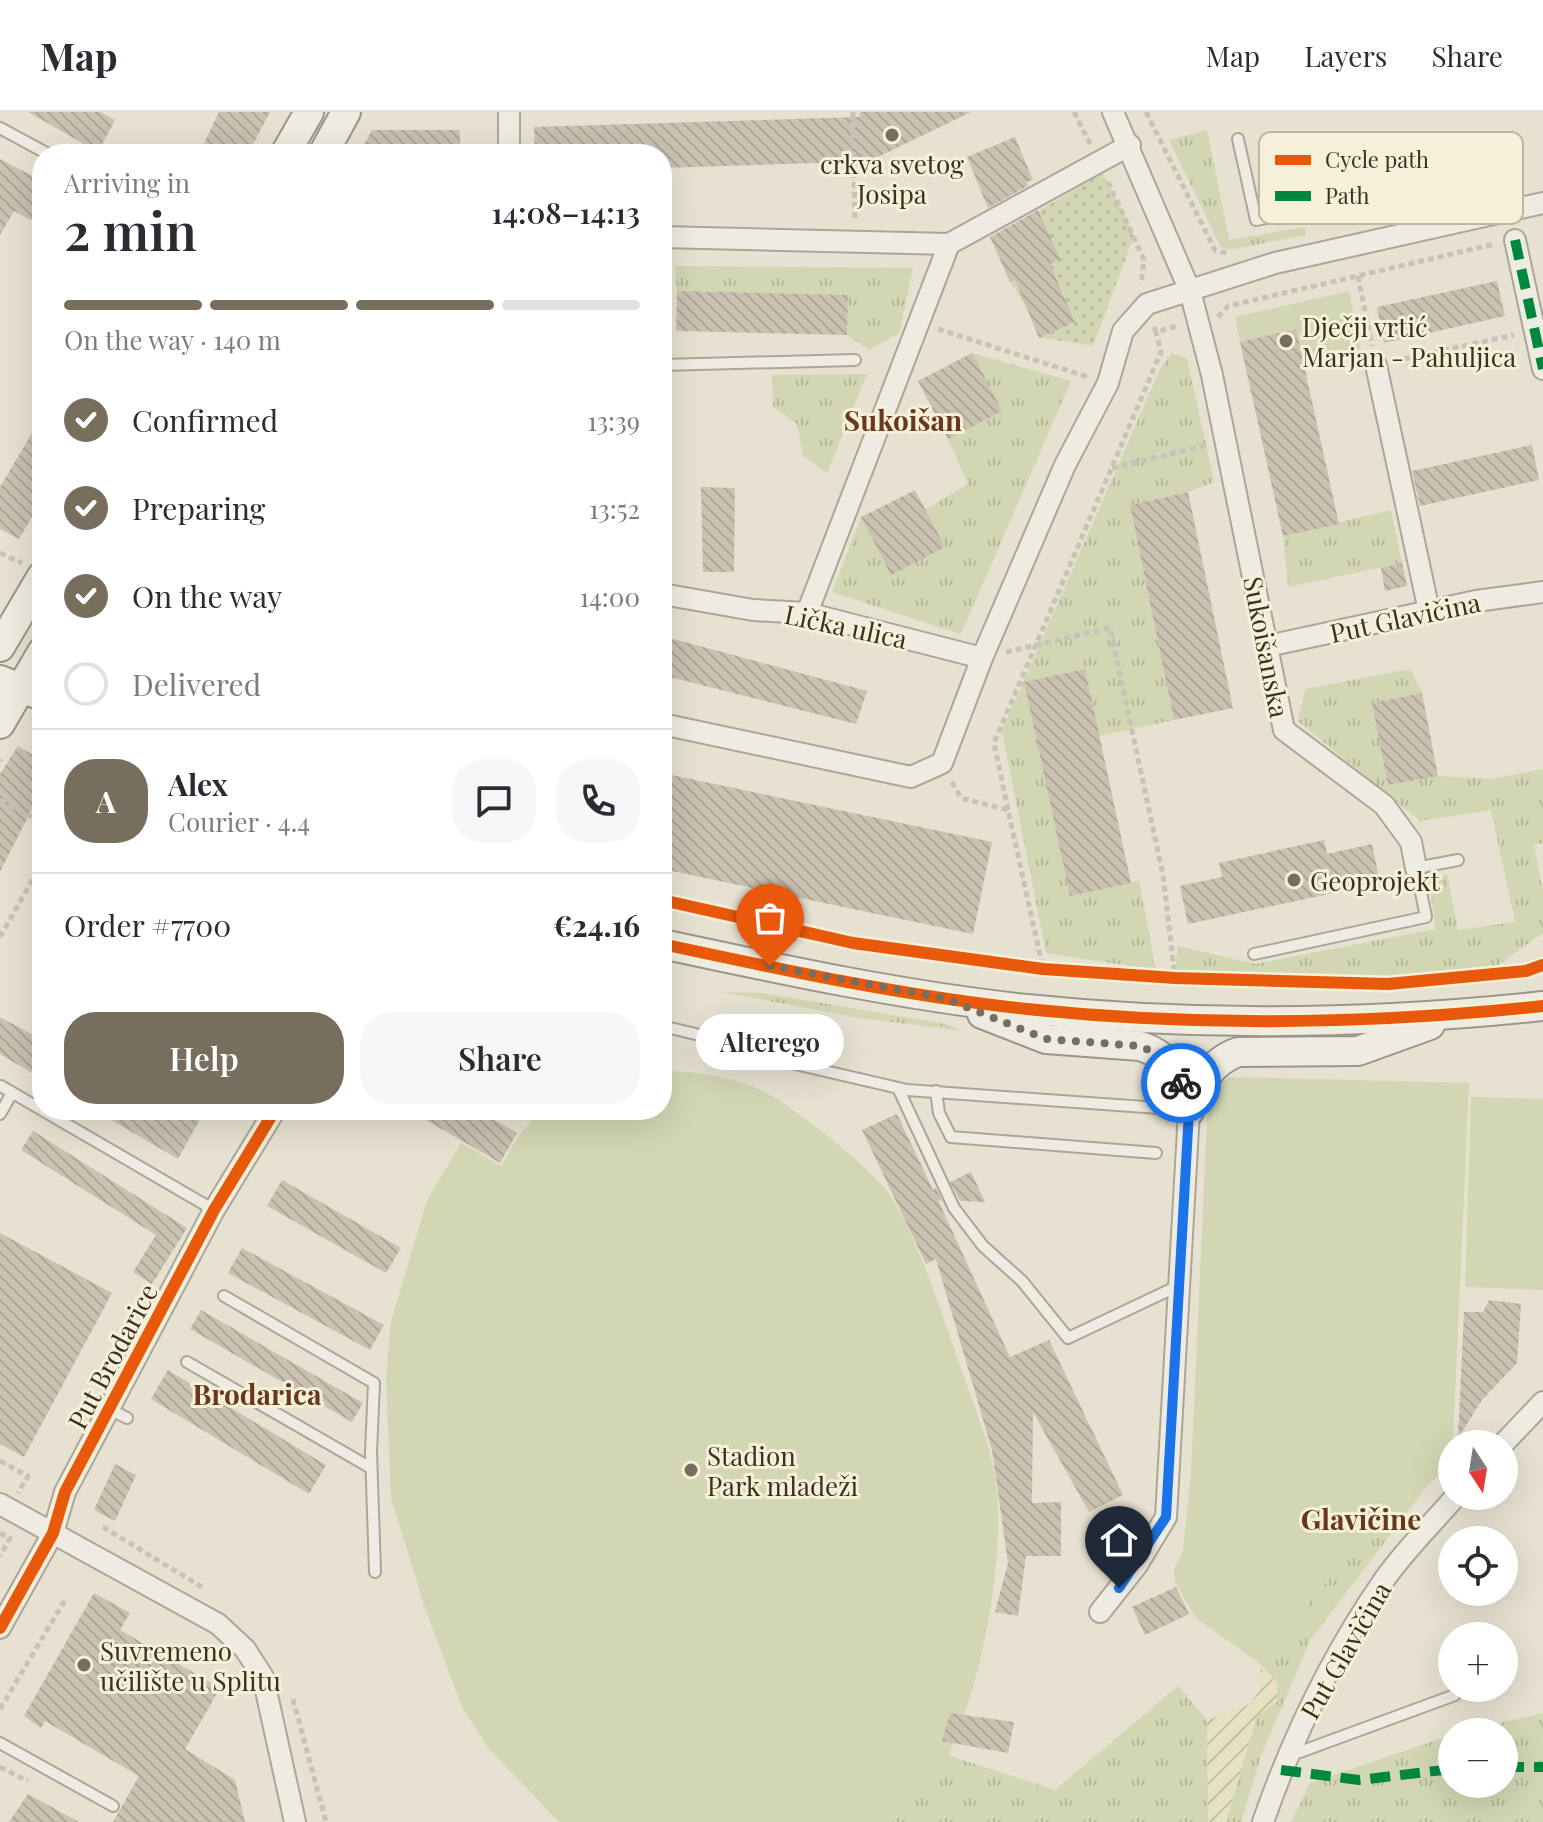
<!DOCTYPE html>
<meta charset="utf-8">
<style>
:root{--surface:#fff;--page:#f7f7f7;--text:#2b2b33;--muted:#7c7c81;--line:#e1e1e2;--accent:#776e5e}
body{margin:0;font-family:"Playfair Display",serif;background:var(--page);color:var(--text);height:100vh;display:flex;flex-direction:column;font-size:30px;white-space:nowrap}
*{box-sizing:border-box;margin:0}
p{font-size:26px;color:var(--muted)}
.icon{flex:none;width:44px;height:44px;fill:none;stroke:currentColor;stroke-width:2;stroke-linecap:round;stroke-linejoin:round}
.map{position:relative;flex:1;overflow:hidden}
.drawer{position:absolute;left:32px;top:32px;width:640px;height:976px;display:flex;flex-direction:column;background:var(--surface);border-radius:32px;box-shadow:0 8px 32px #0002}
.drawer>*{flex:none}
.needle{width:52px;rotate:168deg}
.controls{position:absolute;left:1438px;top:1318px;display:grid;gap:16px}
.controls a{display:grid;place-items:center;width:80px;height:80px;border-radius:50%;background:var(--surface);box-shadow:0 8px 32px #0002;font-size:40px}
.pin{position:absolute;display:grid;place-items:center;width:68px;height:68px;color:#fff;margin:-82px -34px;border-radius:50% 50% 50% 0;rotate:-45deg;box-shadow:0 0 8px #0007}
.pin .icon{rotate:45deg}
.courier{position:absolute;display:grid;place-items:center;width:80px;height:80px;margin:-40px;border:6px solid #1a73e8;border-radius:50%;background:#fff;color:#222;box-shadow:0 2px 10px #0007}
.bubble{position:absolute;height:56px;border-radius:28px;background:var(--surface);box-shadow:0 8px 32px #0002;font-size:26px;font-weight:600;line-height:56px;text-align:center}
.overview em{font-style:normal;font-weight:600}
.overview div{display:flex;flex-direction:column-reverse}
.overview{display:flex;align-items:center;justify-content:space-between;height:136px;padding:0 32px}
h1{font-size:52px;font-weight:600;line-height:60px}
.bar{display:grid;grid-template-columns:repeat(4,1fr);gap:12px 8px;align-content:center;height:96px;padding:0 32px}
.bar i{height:10px;border-radius:6px;background:var(--line)}
.bar .active{background:var(--accent)}
.bar p{grid-column:span 4}
.line{display:flex;align-items:center;gap:20px;padding:0 32px;border-top:2px solid var(--line)}
.line div{flex:1}
.round{display:grid;place-items:center;flex:none;width:84px;height:84px;border-radius:32px;background:var(--page)}
ol{padding:0 32px;list-style:none}
li{display:flex;align-items:center;gap:24px;height:88px}
li p{margin-inline-start:auto}
li .icon{padding:8px;border-radius:50%;background:var(--accent);color:#fff;stroke-width:4}
li:last-child{color:var(--muted)}
li i{width:44px;height:44px;border:4px solid var(--line);border-radius:50%}
.primary-button{display:flex;gap:16px;margin-top:auto;padding:16px 32px}
.primary-button a{flex:1;height:92px;border-radius:32px;background:var(--accent);color:#fff;font-size:32px;font-weight:600;line-height:92px;text-align:center}
.primary-button a+a{background:var(--page);color:var(--text)}
header{display:flex;align-items:center;gap:48px;box-sizing:border-box;height:112px;padding:0 40px;background:var(--surface);border-bottom:2px solid var(--line)}
header strong{font-size:38px}
nav{display:flex;gap:44px;margin-inline-start:auto;font-size:28px}
.map>svg:first-child{display:block}
.farmland{fill:url(#farmland-furrows)}
.grass{fill:url(#grass-tufts)}
.park{fill:#d2d6b3}
.garden{fill:url(#garden-dots)}
.building{fill:url(#building-back-hatch)}
.lines{fill:none;stroke-linecap:round;stroke-linejoin:round}
.lane-casing{stroke:#aca699;stroke-width:14}
.street-casing{stroke:#aca699;stroke-width:24}
.secondary-casing{stroke:#9b9689;stroke-width:32}
.path{stroke:#c7c3b9;stroke-width:5;stroke-dasharray:6 4;stroke-linecap:butt}
.lane{stroke:#eeebe2;stroke-width:10}
.street{stroke:#eeebe2;stroke-width:20}
.secondary{stroke:#eeebe2;stroke-width:28}
.quiet{stroke:#00873e;stroke-width:10;stroke-dasharray:20 10;stroke-linecap:butt}
.cycleway-casing{stroke:#f6f0d8;stroke-width:17}
.cycleway{stroke:#e8590c;stroke-width:12}
.done{stroke:#776e5e;stroke-width:8;stroke-dasharray:0 14.4}
.route{stroke:#1a73e8;stroke-width:10}
.poi-dot{fill:#776e5e;stroke:#f6f0d8;stroke-width:3}
.labels{text-anchor:middle;dominant-baseline:central;stroke-width:6;stroke-linejoin:round;paint-order:stroke}
.poi-label{font-size:26px;fill:#3b3021;stroke:#f6f0d8;text-anchor:start}
.street-label{font-size:26px;fill:#3b3021;stroke:#f6f0d8}
.neighbourhood-label{font-size:28px;font-weight:bold;fill:#683720;stroke:#f6f0d8}
.key{fill:#f6f0d8;stroke:#beb6a1;stroke-width:2}
.key-label{font-size:22px;fill:#3b3021}
</style>
<header>
<strong>Map</strong>
<nav><a>Map</a><a>Layers</a><a>Share</a></nav>
</header>
<div class="map">
<svg width="1543" height="1710" viewBox="0 0 1543 1710">
<defs>
<pattern id="farmland-furrows" width="10" height="10" patternUnits="userSpaceOnUse" patternTransform="scale(2)"><rect width="10" height="10" fill="#e5e1c2"/><path d="M-1 1l2-2M0 10L10 0M9 11l2-2" fill="none" stroke="#c5c1a6"/></pattern>
<pattern id="grass-tufts" width="24" height="20" patternUnits="userSpaceOnUse" patternTransform="scale(2)"><rect width="24" height="20" fill="#d2d6b3"/><path d="M3 7l-1-3M5 7V3M7 7l1-3M15 17l-1-3M17 17v-4M19 17l1-3" fill="none" stroke="#b5b89a"/></pattern>
<pattern id="garden-dots" width="8" height="8" patternUnits="userSpaceOnUse" patternTransform="scale(2)"><rect width="8" height="8" fill="#d2d6b3"/><path d="M2 2h.1M6 6h.1" fill="none" stroke="#b5b89a" stroke-width="1.8" stroke-linecap="round"/></pattern>
<pattern id="building-back-hatch" width="6" height="6" patternUnits="userSpaceOnUse" patternTransform="scale(2)"><rect width="6" height="6" fill="#cac1b1"/><path d="M-1 5l2 2M0 0l6 6M5-1l2 2" fill="none" stroke="#aea698"/></pattern>
</defs>
<rect width="100%" height="100%" fill="#e6e1d0"/>
<path class="farmland" d="M 1261,1557 L 1278,1570 L 1277,1590 L 1257,1604 L 1226,1710 L 1208,1710 L 1207,1608 L 1250,1592 L 1259,1579 Z"/>
<g class="grass">
<path d="M 1207,18 L 1229,128 L 1305,115 L 1306,123 L 1229,138 L 1221,135 L 1169,28 Z"/>
<path d="M 675,154 L 913,156 L 899,221 L 869,238 L 847,223 L 848,183 L 677,179 Z"/>
<path d="M 972,241 L 1071,269 L 961,522 L 832,480 L 861,405 L 891,463 L 925,398 L 968,372 L 948,327 Z"/>
<path d="M 1172,241 L 1187,246 L 1214,370 L 1188,380 L 1130,393 L 1174,608 L 1099,624 L 1085,557 L 1024,570 L 1070,784 L 1139,769 L 1156,858 L 1046,841 L 1002,619 L 1160,257 Z"/>
<path d="M 867,262 L 827,361 L 803,344 L 797,312 L 773,294 L 772,263 Z"/>
<path d="M 1391,398 L 1402,451 L 1288,475 L 1283,424 Z"/>
<path d="M 1410,557 L 1422,581 L 1372,591 L 1389,673 L 1438,664 L 1492,667 L 1543,657 L 1543,731 L 1534,733 L 1543,779 L 1543,821 L 1494,856 L 1387,864 L 1175,858 L 1178,834 L 1255,852 L 1436,817 L 1428,768 L 1447,762 L 1458,818 L 1515,810 L 1491,698 L 1420,709 L 1298,609 L 1305,577 Z"/>
<path d="M 723,880 L 762,881 L 940,911 L 964,919 L 859,906 Z"/>
<path d="M 1428,1373 L 1311,1527 L 1262,1641 L 1241,1710 L 1226,1710 L 1257,1604 L 1277,1590 L 1277,1570 L 1258,1550 L 1403,1379 Z"/>
<path d="M 1178,1574 L 1207,1608 L 1208,1710 L 891,1710 L 937,1667 L 947,1643 L 1055,1678 Z"/>
<path d="M 1543,1601 L 1543,1710 L 1291,1710 L 1310,1671 L 1452,1623 L 1452,1672 L 1504,1672 L 1504,1620 L 1460,1620 Z"/>
</g>
<g class="park">
<path d="M 1349,179 L 1361,237 L 1303,250 L 1296,217 L 1240,230 L 1235,205 Z"/>
<path d="M 662,959 C 694,959 726,964 756,976 C 786,988 876,1059 892,1086 C 921,1135 941,1200 960,1254 C 974,1295 994,1339 997,1382 C 1004,1463 977,1592 939,1664 C 929,1681 906,1696 891,1710 L 559,1710 L 489,1637 L 462,1595 L 425,1496 L 391,1386 L 386,1264 L 391,1210 L 427,1088 L 461,1031 L 501,1054 L 518,1025 L 541,998 L 662,998 Z"/>
<path d="M 1229,965 L 1469,971 L 1452,1351 L 1428,1373 L 1403,1379 L 1258,1550 L 1196,1506 L 1175,1470 L 1174,1458 L 1183,1438 L 1191,1362 L 1208,985 Z"/>
<path d="M 1471,985 L 1543,987 L 1543,1178 L 1465,1175 Z"/>
</g>
<path class="garden" d="M 1103,61 L 1134,124 L 1093,234 L 1039,225 L 1075,210 L 1062,179 L 1026,194 L 1010,170 L 1059,147 L 1038,99 Z"/>
<g class="building">
<path d="M 28,0 L 100,0 L 115,8 L 98,40 Z"/>
<path d="M 219,0 L 270,0 L 248,42 L 199,42 Z"/>
<path d="M 860,0 L 971,0 L 876,46 L 844,50 L 662,56 L 662,42 L 535,42 L 534,15 L 860,5 Z"/>
<path d="M 372,18 L 460,18 L 460,42 L 359,42 Z"/>
<path d="M 1015,25 L 1033,68 L 1026,70 L 1028,74 L 988,96 L 967,45 Z"/>
<path d="M 0,47 L 42,69 L 42,114 L 14,99 L 0,123 Z"/>
<path d="M 1038,98 L 1060,147 L 1050,152 L 1075,210 L 1039,226 L 1015,168 L 1010,170 L 990,125 Z"/>
<path d="M 1497,169 L 1505,204 L 1384,231 L 1377,195 Z"/>
<path d="M 677,179 L 848,183 L 847,223 L 676,219 Z"/>
<path d="M 1296,217 L 1339,412 L 1283,424 L 1240,230 Z"/>
<path d="M 972,241 L 1002,299 L 948,327 L 918,269 Z"/>
<path d="M 42,304 L 42,388 L 19,427 L 0,417 L 0,375 Z"/>
<path d="M 1532,333 L 1539,368 L 1420,394 L 1412,359 Z"/>
<path d="M 701,375 L 735,376 L 734,460 L 703,460 Z"/>
<path d="M 915,378 L 945,435 L 891,463 L 861,405 Z"/>
<path d="M 1188,380 L 1233,596 L 1174,608 L 1130,393 Z"/>
<path d="M 1402,451 L 1407,474 L 1385,479 L 1381,456 Z"/>
<path d="M 662,524 L 867,579 L 856,612 L 662,563 Z"/>
<path d="M 1085,557 L 1131,771 L 1070,784 L 1024,570 Z"/>
<path d="M 1422,581 L 1438,664 L 1388,673 L 1372,591 Z"/>
<path d="M 18,634 L 42,648 L 42,697 L 34,693 L 0,760 L 0,662 Z"/>
<path d="M 662,661 L 992,730 L 973,822 L 662,757 Z"/>
<path d="M 1324,728 L 1327,742 L 1372,732 L 1380,771 L 1188,812 L 1180,774 L 1222,765 L 1219,751 Z"/>
<path d="M 0,905 L 42,928 L 42,967 L 0,942 Z"/>
<path d="M 94,998 L 205,998 L 178,1047 Z"/>
<path d="M 409,998 L 477,998 L 517,1021 L 500,1051 Z"/>
<path d="M 897,1002 L 933,1078 L 936,1076 L 942,1089 L 938,1088 L 1010,1245 L 1049,1228 L 1123,1383 L 1089,1400 L 1033,1300 L 1032,1391 L 1061,1390 L 1061,1444 L 1026,1444 L 1018,1504 L 995,1500 L 1008,1451 L 992,1338 L 936,1147 L 926,1152 L 862,1018 Z"/>
<path d="M 33,1019 L 187,1116 L 152,1172 L 133,1160 L 156,1123 L 21,1038 Z"/>
<path d="M 971,1060 L 985,1090 L 960,1089 L 950,1070 Z"/>
<path d="M 282,1068 L 401,1136 L 386,1161 L 267,1094 Z"/>
<path d="M 0,1121 L 112,1181 L 24,1345 L 0,1332 Z"/>
<path d="M 242,1136 L 384,1213 L 370,1238 L 228,1161 Z"/>
<path d="M 1489,1188 L 1521,1192 L 1517,1251 L 1482,1288 L 1458,1326 L 1464,1200 L 1483,1200 Z"/>
<path d="M 201,1198 L 363,1291 L 352,1310 L 190,1217 Z"/>
<path d="M 168,1258 L 326,1353 L 309,1382 L 151,1287 Z"/>
<path d="M 115,1352 L 136,1363 L 115,1409 L 94,1398 Z"/>
<path d="M 1176,1475 L 1189,1502 L 1145,1523 L 1132,1495 Z"/>
<path d="M 94,1481 L 130,1501 L 120,1518 L 220,1576 L 185,1637 L 235,1668 L 245,1710 L 113,1710 L 139,1664 L 45,1609 L 41,1616 L 24,1604 Z"/>
<path d="M 950,1601 L 1014,1610 L 1008,1641 L 942,1629 Z"/>
<path d="M 28,1682 L 79,1710 L 9,1710 Z"/>
</g>
<g class="lines">
<g class="lane-casing">
<g id="lane">
<path d="M 0,16 L 48,42"/>
<path d="M 1238,27 L 1256,108 L 1409,78 L 1429,94 L 1434,115"/>
<path d="M 662,253 L 855,248"/>
<path d="M 1254,842 L 1426,805 L 1416,756 L 1458,748"/>
<path d="M 662,914 L 754,936 L 791,951 L 907,978 L 1187,998"/>
<path d="M 1,974 L 214,1098"/>
<path d="M 898,976 L 954,1096 L 983,1134 L 1022,1169 L 1068,1226 L 1180,1173"/>
<path d="M 936,979 L 939,1001 L 951,1025 L 1156,1041"/>
<path d="M 0,1002 L 12,981"/>
<path d="M 224,1184 L 374,1271 L 371,1340 L 375,1460"/>
<path d="M 187,1250 L 371,1356"/>
<path d="M 109,1297 L 127,1306"/>
<path d="M 0,1631 L 113,1694"/>
<path d="M 1289,1644 L 1455,1583"/>
</g>
</g>
<g class="street-casing">
<g id="street">
<path d="M 1113,0 L 1190,179 L 1212,263 L 1284,618 L 1384,693 L 1411,730 L 1416,756"/>
<path d="M 509,42 L 509,0"/>
<path d="M 662,125 L 949,132 L 1130,33"/>
<path d="M 1515,128 L 1543,257"/>
<path d="M 1376,253 L 1429,499"/>
<path d="M 662,482 L 753,498 L 807,501 L 982,546"/>
<path d="M 807,501 L 949,132"/>
<path d="M 1268,534 L 1476,489 L 1543,480"/>
<path d="M 662,612 L 911,665 L 942,651 L 982,546 L 1065,353 L 1108,271 L 1123,219 L 1147,192 L 1275,151 L 1543,91"/>
<path d="M 1503,1332 L 1543,1290"/>
<path d="M 0,1392 L 218,1512 L 245,1537 L 263,1565 L 295,1710"/>
<path d="M 1100,1500 L 1137,1453 L 1166,1405 L 1189,999"/>
<path d="M 0,1516 L 53,1421 L 65,1380 L 214,1098 L 275,998"/>
<path d="M 1263,1710 C 1293,1624 1332,1543 1384,1468 C 1405,1438 1432,1412 1456,1384"/>
</g>
</g>
<g class="secondary-casing">
<g id="secondary">
<path d="M 285,42 L 309,0"/>
<path d="M 323,42 L 346,0"/>
<path d="M 0,535 L 42,464"/>
<path d="M 0,568 L 42,584"/>
<path d="M 0,612 L 42,540"/>
<path d="M 662,832 C 783,858 904,884 1027,897 C 1198,915 1373,912 1543,894"/>
<path d="M 982,902 L 1046,927 L 1140,934 C 1173,944 1180,968 1189,999"/>
<path d="M 1189,999 C 1200,972 1210,950 1238,940 L 1358,939 L 1430,913"/>
</g>
</g>
<g class="path">
<path d="M 853,0 L 855,110"/>
<path d="M 1074,0 L 1090,32"/>
<path d="M 1146,0 L 1215,138 L 1229,142"/>
<path d="M 1108,70 L 1144,148 L 1141,172"/>
<path d="M 1358,164 L 1372,234"/>
<path d="M 1218,205 L 1228,194 L 1495,132"/>
<path d="M 1154,215 L 1156,220 L 1177,214"/>
<path d="M 938,217 L 1088,265"/>
<path d="M 1394,249 L 1514,223"/>
<path d="M 1112,356 L 1207,333"/>
<path d="M 0,441 L 22,451"/>
<path d="M 1006,540 L 1110,516 L 1163,763 L 1175,866"/>
<path d="M 0,649 L 1,647"/>
<path d="M 952,670 L 961,686 L 1008,698 L 1043,857"/>
<path d="M 0,688 L 42,710"/>
<path d="M 1008,698 L 994,631 L 1161,240 L 1156,220"/>
<path d="M 662,788 L 853,831 L 1043,857 L 1175,866 L 1388,872 L 1526,859 L 1543,853"/>
<path d="M 0,825 L 42,751"/>
<path d="M 798,936 L 813,905"/>
<path d="M 0,1349 L 28,1364 L 18,1381"/>
<path d="M 103,1415 L 202,1475"/>
<path d="M 0,1421 L 10,1426 L 0,1444"/>
<path d="M 293,1587 L 326,1710"/>
<path d="M 0,1597 L 65,1488"/>
<path d="M 0,1655 L 28,1669"/>
</g>
<use href="#lane" class="lane"/>
<use href="#street" class="street"/>
<use href="#secondary" class="secondary"/>
<g class="quiet">
<path d="M 1515,128 L 1543,257"/>
<path d="M 1504,1655 L 1543,1655"/>
<path d="M 1281,1658 L 1359,1668 L 1452,1657"/>
</g>
<g class="cycleway-casing">
<g id="cycleway">
<path d="M 662,788 L 853,831 L 1043,857 L 1175,866 L 1388,872 L 1526,859 L 1543,853"/>
<path d="M 662,832 C 783,858 904,884 1027,897 C 1198,915 1373,912 1543,894"/>
<path d="M 0,1516 L 53,1421 L 65,1380 L 214,1098 L 275,998"/>
</g>
</g>
<use href="#cycleway" class="cycleway"/>
</g>
<g class="lines">
<path class="done" d="M 770,854 L 944,886 L 1046,927 L 1140,934 L 1164,945 L 1181,971"/>
<path class="route" d="M 1119,1476 L 1166,1405 L 1189,999 L 1181,971"/>
</g>
<g class="poi-dot">
<circle cx="892" cy="23" r="8"/>
<circle cx="1286" cy="229" r="8"/>
<circle cx="1294" cy="768" r="8"/>
<circle cx="691" cy="1358" r="8"/>
<circle cx="84" cy="1553" r="8"/>
</g>
<g class="labels">
<g class="poi-label">
<text x="892" y="51" text-anchor="middle">crkva svetog<tspan x="892" dy="30">Josipa</tspan></text>
<text x="1302" y="214">Dječji vrtić<tspan x="1302" dy="30">Marjan - Pahuljica</tspan></text>
<text x="1310" y="768">Geoprojekt</text>
<text x="707" y="1343">Stadion<tspan x="707" dy="30">Park mladeži</tspan></text>
<text x="100" y="1538">Suvremeno<tspan x="100" dy="30">učilište u Splitu</tspan></text>
</g>
<g class="street-label">
<text transform="translate(1405 505) rotate(-12)">Put Glavičina</text>
<text transform="translate(846 514) rotate(12)">Lička ulica</text>
<text transform="translate(1267 535) rotate(79)">Sukoišanska</text>
<text transform="translate(112 1244) rotate(-62)">Put Brodarice</text>
<text transform="translate(1345 1538) rotate(-60)">Put Glavičina</text>
</g>
<g class="neighbourhood-label">
<text x="903" y="307">Sukoišan</text>
<text x="257" y="1281">Brodarica</text>
<text x="1361" y="1406">Glavičine</text>
</g>
</g>
<rect x="1259" y="20" width="264" height="92" rx="12" class="key"/>
<rect x="1275" y="43" width="36" height="10" fill="#e8590c"/>
<rect x="1275" y="79" width="36" height="10" fill="#00873e"/>
<g class="key-label">
<text x="1325" y="56">Cycle path</text>
<text x="1325" y="92">Path</text>
</g>
</svg>
<div class="controls">
<a><svg class="needle" viewBox="-14 -14 28 28"><path d="M0-13l5 13h-10z" fill="#e53935"/><path d="M0 13l5-13h-10z" fill="#7c7c81"/></svg></a>
<a><svg class="icon" aria-label="locate" viewBox="0 0 24 24"><circle cx="12" cy="12" r="6"/><path d="M12 2v4M12 18v4M2 12h4M18 12h4"/></svg></a>
<a>+</a>
<a>−</a>
</div>
<div class="pin" style="left:770px;top:854px;background:#ea580c"><svg class="icon" aria-label="bag" viewBox="0 0 24 24"><path d="M5 8h14l-1 12H6zM9 8a3 3 0 0 1 6 0"/></svg></div>
<div class="pin" style="left:1119px;top:1476px;background:#1f2937"><svg class="icon" aria-label="home" viewBox="0 0 24 24"><path d="M3 11l9-7 9 7M6 9v11h12V9"/></svg></div>
<div class="courier" style="left:1181px;top:971px"><svg class="icon" aria-label="bike" viewBox="0 0 24 24"><circle cx="6" cy="16" r="4"/><circle cx="18" cy="16" r="4"/><path d="M6 16l4-8h5l3 8M10 8l3 8H6M13 5h3"/></svg></div>
<div class="bubble" style="left:696px;top:902px;width:148px">Alterego</div>
<section class="drawer">
<div class="overview"><div><h1>2 min</h1><p>Arriving in</p></div><em>14:08–14:13</em></div>
<div class="bar"><i class="active"></i><i class="active"></i><i class="active"></i><i></i><p>On the way · 140 m</p></div>
<ol>
<li><svg class="icon" aria-label="check" viewBox="0 0 24 24"><path d="M5 12l5 5 9-10"/></svg>Confirmed<p>13:39</p></li>
<li><svg class="icon" aria-label="check" viewBox="0 0 24 24"><path d="M5 12l5 5 9-10"/></svg>Preparing<p>13:52</p></li>
<li><svg class="icon" aria-label="check" viewBox="0 0 24 24"><path d="M5 12l5 5 9-10"/></svg>On the way<p>14:00</p></li>
<li><i></i>Delivered</li>
</ol>
<div class="line" style="height:144px"><b class="round" style="background:var(--accent);color:#fff">A</b><div><b>Alex</b><p>Courier · 4.4</p></div><a class="round"><svg class="icon" aria-label="chat" viewBox="0 0 24 24"><path d="M4 5h16v11H9l-5 4z"/></svg></a><a class="round"><svg class="icon" aria-label="phone" viewBox="0 0 24 24"><path d="M5 4h4l2 5-3 2q2 4 5 5l2-3 5 2v4C11 20 4 13 5 4z"/></svg></a></div>
<div class="line" style="height:104px"><div>Order #7700</div><b>€24.16</b></div>
<div class="primary-button"><a>Help</a><a>Share</a></div>
</section>
</div>
